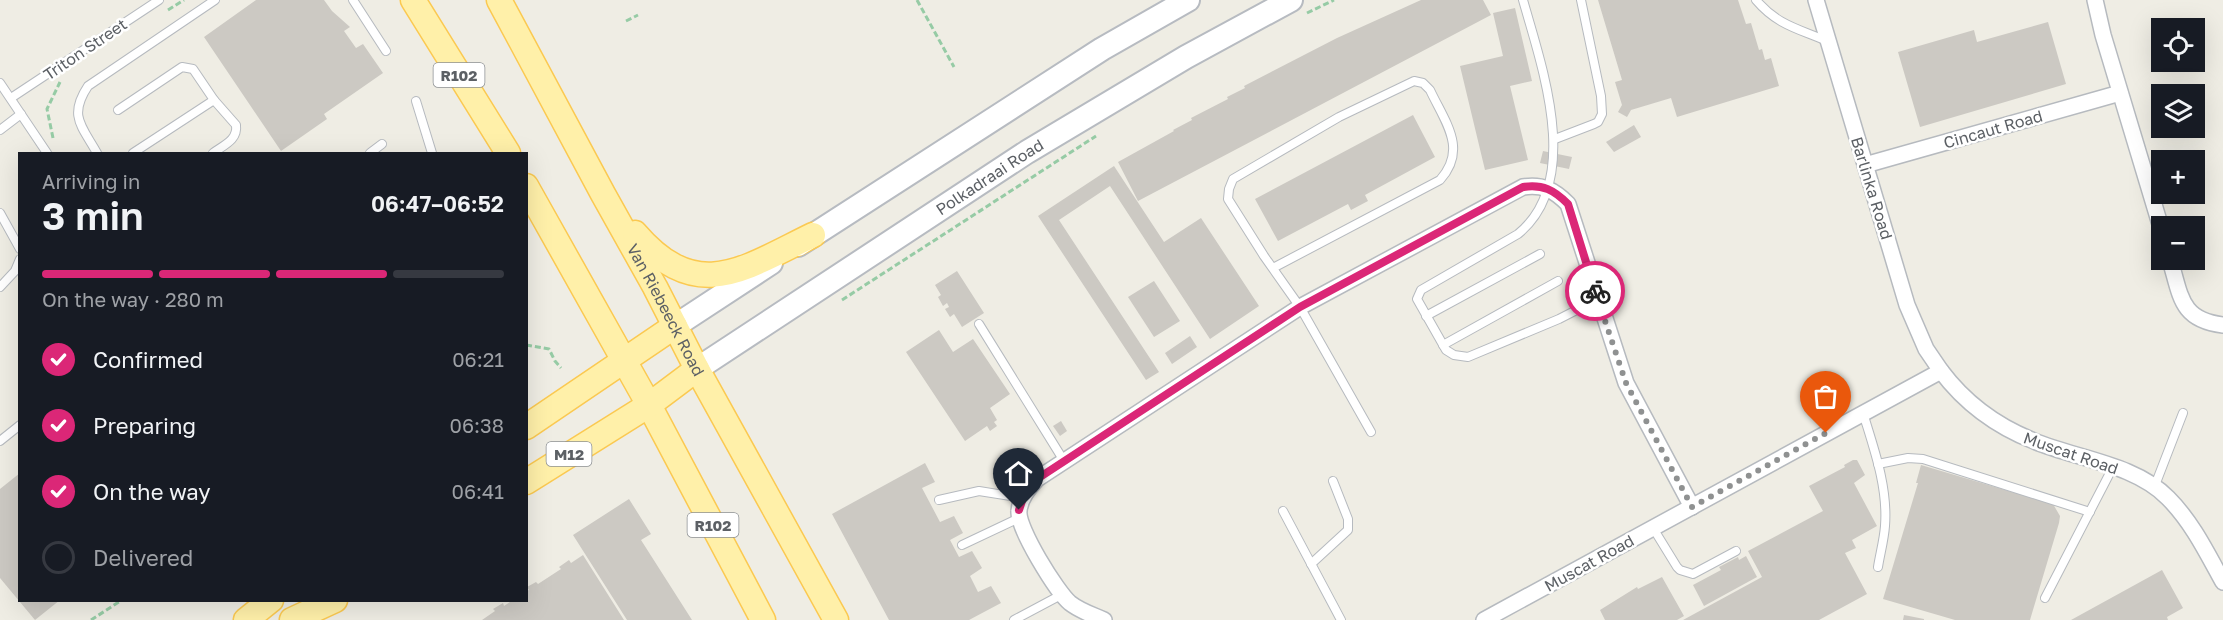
<!DOCTYPE html>
<meta charset="utf-8">
<style>
:root{--surface:#171b24;--page:#20242c;--text:#f1f3f6;--muted:#9ea1a6;--line:#363941;--accent:#db2777}
body{margin:0;font-family:"Golos Text",sans-serif;background:var(--page);color:var(--text);height:100vh;display:flex;flex-direction:column;font-size:22px;white-space:nowrap}
*{box-sizing:border-box;margin:0}
p{font-size:20px;color:var(--muted)}
.icon{flex:none;width:33px;height:33px;fill:none;stroke:currentColor;stroke-width:2;stroke-linecap:round;stroke-linejoin:round}
.map{position:relative;flex:1;overflow:hidden}
.panel{position:absolute;left:18px;top:152px;width:510px;height:450px;display:flex;flex-direction:column;background:var(--surface);border-radius:0px;box-shadow:0 6px 24px #0002}
.panel>*{flex:none}
.buttons{position:absolute;left:2151px;top:18px;display:grid;gap:12px}
.buttons a{display:grid;place-items:center;width:54px;height:54px;border-radius:0px;background:var(--surface);box-shadow:0 6px 24px #0002;font-size:30px}
.pin{position:absolute;display:grid;place-items:center;width:51px;height:51px;color:#fff;margin:-62px -26px;border-radius:50% 50% 50% 0;rotate:-45deg;box-shadow:0 0 6px #0007}
.pin .icon{rotate:45deg}
.courier{position:absolute;display:grid;place-items:center;width:60px;height:60px;margin:-30px;border:4px solid #db2777;border-radius:50%;background:#fff;color:#222;box-shadow:0 2px 8px #0007}
.summary em{font-style:normal;font-weight:600}
.summary div{display:flex;flex-direction:column-reverse}
.summary{display:flex;align-items:center;justify-content:space-between;height:102px;padding:0 24px}
h1{font-size:39px;font-weight:600;line-height:45px}
.bar{display:grid;grid-template-columns:repeat(4,1fr);gap:9px 6px;align-content:center;height:72px;padding:0 24px}
.bar i{height:8px;border-radius:4px;background:var(--line)}
.bar .selected{background:var(--accent)}
.bar p{grid-column:span 4}
ol{padding:0 24px;list-style:none}
li{display:flex;align-items:center;gap:18px;height:66px}
li p{margin-inline-start:auto}
li .icon{padding:6px;border-radius:50%;background:var(--accent);color:#fff;stroke-width:4}
li:last-child{color:var(--muted)}
li i{width:33px;height:33px;border:3px solid var(--line);border-radius:50%}
.map>svg:first-child{display:block}
.building{fill:#ccc9c3}
.lines{fill:none;stroke-linecap:round;stroke-linejoin:round}
.service-casing{stroke:#b6babf;stroke-width:10}
.minor-casing{stroke:#b6babf;stroke-width:18}
.secondary-casing{stroke:#b7bbc1;stroke-width:26}
.primary-casing{stroke:#fbc951;stroke-width:27}
.path{stroke:#96cba5;stroke-width:3;stroke-dasharray:6 3;stroke-linecap:butt}
.service{stroke:#fff;stroke-width:8}
.minor{stroke:#fff;stroke-width:15}
.secondary{stroke:#fff;stroke-width:22}
.primary{stroke:#fff0a9;stroke-width:24}
.done{stroke:#8f9191;stroke-width:6;stroke-dasharray:0 10.8}
.route{stroke:#db2777;stroke-width:8}
.labels{text-anchor:middle;dominant-baseline:central;stroke-width:5;stroke-linejoin:round;paint-order:stroke}
.shield{fill:#fff;stroke:#8d9093;stroke-width:1.5}
.shield-label{font-size:15px;font-weight:bold;fill:#5c6065}
.street-label{font-size:16px;fill:#5c6065;stroke:#fff}
</style>
<div class="map">
<svg width="2223" height="620" viewBox="0 0 2223 620">
<rect width="100%" height="100%" fill="#efede4"/>
<g class="building">
<path d="M 256,0 L 324,0 L 332,11 L 350,27 L 344,31 L 356,48 L 363,44 L 383,73 L 324,114 L 327,119 L 281,151 L 204,37 Z"/>
<path d="M 1421,0 L 1483,0 L 1491,15 L 1138,201 L 1118,162 L 1174,131 L 1173,130 L 1192,120 L 1191,118 L 1228,99 L 1227,97 L 1245,88 L 1244,86 L 1337,38 Z"/>
<path d="M 1598,0 L 1738,0 L 1746,24 L 1751,23 L 1759,50 L 1762,49 L 1765,60 L 1771,58 L 1779,86 L 1677,117 L 1671,98 L 1631,110 L 1627,117 L 1618,112 L 1622,105 L 1615,82 L 1622,80 Z"/>
<path d="M 1515,8 L 1532,81 L 1510,86 L 1528,160 L 1485,170 L 1460,66 L 1503,56 L 1493,13 Z"/>
<path d="M 2048,22 L 2066,84 L 1920,127 L 1898,52 L 1974,30 L 1977,42 Z"/>
<path d="M 1413,115 L 1435,157 L 1365,195 L 1368,201 L 1351,210 L 1348,204 L 1278,241 L 1255,199 Z"/>
<path d="M 1634,125 L 1641,137 L 1614,152 L 1606,142 Z"/>
<path d="M 1543,151 L 1572,157 L 1569,169 L 1540,163 Z"/>
<path d="M 1114,166 L 1164,242 L 1201,218 L 1259,306 L 1210,339 L 1110,186 L 1059,220 L 1159,372 L 1146,380 L 1038,216 Z"/>
<path d="M 957,271 L 984,313 L 962,327 L 954,314 L 950,317 L 945,309 L 949,307 L 947,303 L 943,306 L 938,297 L 941,295 L 935,285 Z"/>
<path d="M 1154,281 L 1180,321 L 1154,337 L 1128,297 Z"/>
<path d="M 939,330 L 953,352 L 973,339 L 1010,394 L 990,408 L 997,420 L 994,422 L 997,426 L 990,431 L 987,426 L 965,441 L 906,352 Z"/>
<path d="M 1190,336 L 1197,347 L 1172,364 L 1165,353 Z"/>
<path d="M 1061,421 L 1067,431 L 1060,436 L 1053,426 Z"/>
<path d="M 1853,460 L 1857,460 L 1865,475 L 1854,483 L 1877,526 L 1852,540 L 1856,548 L 1845,553 L 1867,594 L 1819,620 L 1683,620 L 1762,577 L 1748,551 L 1823,511 L 1809,486 L 1845,467 L 1844,465 Z"/>
<path d="M 925,463 L 935,482 L 922,488 L 940,522 L 954,516 L 963,533 L 950,540 L 959,557 L 972,551 L 982,568 L 970,576 L 978,592 L 991,586 L 1001,603 L 969,620 L 889,620 L 832,514 Z"/>
<path d="M 1921,465 L 2053,504 L 2060,516 L 2059,523 L 2030,620 L 1955,620 L 1883,599 L 1918,483 L 1916,483 Z"/>
<path d="M 20,473 L 20,600 L 60,600 L 35,620 L 0,578 L 0,489 Z"/>
<path d="M 629,499 L 651,534 L 641,540 L 692,620 L 627,620 L 573,535 Z"/>
<path d="M 583,555 L 624,620 L 482,620 L 495,611 L 493,609 L 503,603 L 504,606 L 513,600 L 526,600 L 526,591 L 529,590 L 527,587 L 536,582 L 538,584 L 561,569 L 559,567 L 569,560 L 571,563 Z"/>
<path d="M 1746,556 L 1757,577 L 1704,606 L 1693,585 L 1721,570 L 1719,567 L 1738,557 L 1739,560 Z"/>
<path d="M 2162,570 L 2183,608 L 2167,617 L 2168,620 L 2071,620 Z"/>
<path d="M 1662,577 L 1684,616 L 1677,620 L 1605,620 L 1600,610 L 1637,587 L 1638,589 Z"/>
<path d="M 1904,615 L 1924,619 L 1924,620 L 1903,620 Z"/>
</g>
<g class="lines">
<g class="service-casing">
<g id="service">
<path d="M 353,0 L 386,51"/>
<path d="M 1523,0 C 1542,67 1583,181 1518,234 L 1421,290 L 1417,299 L 1446,350 L 1454,355 L 1468,357 L 1559,319 L 1598,299"/>
<path d="M 1756,0 C 1778,26 1800,29 1829,42"/>
<path d="M 0,83 L 47,153"/>
<path d="M 11,98 L 159,0"/>
<path d="M 416,101 L 432,153"/>
<path d="M 118,110 L 182,67 L 193,69 L 214,100 L 236,125 C 238,140 224,145 213,153"/>
<path d="M 0,130 L 21,114"/>
<path d="M 1555,139 L 1594,124 L 1598,122 L 1602,114 L 1601,96 L 1581,0"/>
<path d="M 97,153 C 82,126 68,116 88,86 L 215,0"/>
<path d="M 133,153 L 214,100"/>
<path d="M 370,153 L 382,144"/>
<path d="M 0,213 L 20,249"/>
<path d="M 1273,268 L 1440,180 C 1468,149 1445,122 1430,90 L 1423,83 L 1414,81 L 1339,117 L 1233,179 L 1229,189 L 1228,199 L 1264,256 L 1300,307 L 1371,432"/>
<path d="M 0,287 L 15,271 L 20,259"/>
<path d="M 1426,316 L 1540,254"/>
<path d="M 979,324 L 1064,461"/>
<path d="M 1443,345 L 1558,281"/>
<path d="M 1863,413 C 1874,449 1888,487 1885,526 C 1884,540 1880,554 1878,567"/>
<path d="M 0,441 L 20,425"/>
<path d="M 1878,464 L 1908,458 L 1923,459 L 2090,512"/>
<path d="M 2154,488 L 2183,413"/>
<path d="M 939,500 L 979,491 L 1023,498"/>
<path d="M 1283,511 L 1341,620"/>
<path d="M 1653,528 L 1677,567 L 1680,570 L 1693,574 L 1736,551"/>
<path d="M 962,545 L 1019,518"/>
<path d="M 1311,564 L 1348,530 L 1348,519 L 1333,481"/>
<path d="M 2045,598 L 2113,467"/>
<path d="M 1014,620 L 1061,595"/>
</g>
</g>
<g class="minor-casing">
<g id="minor">
<path d="M 1816,0 L 1907,305 L 1926,349 L 1941,371"/>
<path d="M 2095,0 L 2103,35 L 2162,231"/>
<path d="M 1865,165 L 2120,93"/>
<path d="M 2170,260 C 2181,296 2180,320 2223,325"/>
<path d="M 1104,620 C 1093,615 1080,611 1070,603 C 1057,592 1017,528 1019,511 C 1020,498 1029,488 1037,479 L 1300,307 L 1523,187 C 1543,184 1554,190 1568,204 L 1626,383 L 1692,507"/>
<path d="M 1484,620 L 1941,371 C 1965,403 1996,426 2034,441 C 2077,459 2135,464 2168,498 C 2192,522 2207,553 2223,582"/>
</g>
</g>
<g class="secondary-casing">
<g id="secondary">
<path d="M 798,245 L 1102,49 L 1188,0"/>
<path d="M 675,326 L 771,263"/>
<path id="s1" d="M 697,369 L 1027,152 L 1186,57 L 1291,0"/>
</g>
</g>
<g class="primary-casing">
<g id="primary">
<path d="M 413,0 L 508,153"/>
<path id="s2" d="M 499,0 L 603,194 L 655,287 L 697,369 L 836,620"/>
<path d="M 526,186 L 649,405 L 763,620"/>
<path d="M 635,233 C 697,305 743,269 813,235"/>
<path d="M 526,427 L 675,326"/>
<path d="M 526,482 L 649,405 L 697,369"/>
<path d="M 246,620 L 271,600"/>
<path d="M 292,620 L 335,600"/>
</g>
</g>
<g class="path">
<path d="M 917,0 L 954,67"/>
<path d="M 168,10 L 184,0"/>
<path d="M 1307,13 L 1334,0"/>
<path d="M 626,21 L 638,15"/>
<path d="M 53,138 L 47,109 L 60,82"/>
<path d="M 842,300 L 1096,136"/>
<path d="M 526,345 L 549,349 L 555,361 L 561,368"/>
<path d="M 91,620 L 122,600"/>
</g>
<use href="#service" class="service"/>
<use href="#minor" class="minor"/>
<use href="#secondary" class="secondary"/>
<use href="#primary" class="primary"/>
</g>
<g class="lines">
<path class="done" d="M 1595,291 L 1626,383 L 1692,507 L 1826,433"/>
<path class="route" d="M 1019,510 L 1023,498 L 1037,479 L 1300,307 L 1523,187 C 1543,184 1554,190 1568,204 L 1595,291"/>
</g>
<g class="labels">
<g class="shield">
<rect x="433.5" y="63" width="51" height="24" rx="4.5"/>
<rect x="546.5" y="442" width="45" height="24" rx="4.5"/>
<rect x="687.5" y="513" width="51" height="24" rx="4.5"/>
</g>
<g class="shield-label">
<text x="459" y="75">R102</text>
<text x="569" y="454">M12</text>
<text x="713" y="525">R102</text>
</g>
<g class="street-label">
<text transform="translate(85 49) rotate(-34)">Triton Street</text>
<text transform="translate(1993 129) rotate(-16)">Cincaut Road</text>
<text stroke="none"><textPath href="#s1" startOffset="350">Polkadraai Road</textPath></text>
<text transform="translate(1872 188) rotate(73)">Barlinka Road</text>
<text stroke="none"><textPath href="#s2" startOffset="352">Van Riebeeck Road</textPath></text>
<text transform="translate(2071 453) rotate(19)">Muscat Road</text>
<text transform="translate(1589 563) rotate(-29)">Muscat Road</text>
</g>
</g>
</svg>
<div class="buttons">
<a><svg class="icon" aria-label="locate" viewBox="0 0 24 24"><circle cx="12" cy="12" r="6"/><path d="M12 2v4M12 18v4M2 12h4M18 12h4"/></svg></a>
<a><svg class="icon" aria-label="layers" viewBox="0 0 24 24"><path d="M12 4l9 5-9 5-9-5zM3 14l9 5 9-5"/></svg></a>
<a>+</a>
<a>−</a>
</div>
<div class="pin" style="left:1826px;top:433px;background:#ea580c"><svg class="icon" aria-label="bag" viewBox="0 0 24 24"><path d="M5 8h14l-1 12H6zM9 8a3 3 0 0 1 6 0"/></svg></div>
<div class="pin" style="left:1019px;top:510px;background:#1f2937"><svg class="icon" aria-label="home" viewBox="0 0 24 24"><path d="M3 11l9-7 9 7M6 9v11h12V9"/></svg></div>
<div class="courier" style="left:1595px;top:291px"><svg class="icon" aria-label="bike" viewBox="0 0 24 24"><circle cx="6" cy="16" r="4"/><circle cx="18" cy="16" r="4"/><path d="M6 16l4-8h5l3 8M10 8l3 8H6M13 5h3"/></svg></div>
<section class="panel">
<div class="summary"><div><h1>3 min</h1><p>Arriving in</p></div><em>06:47–06:52</em></div>
<div class="bar"><i class="selected"></i><i class="selected"></i><i class="selected"></i><i></i><p>On the way · 280 m</p></div>
<ol>
<li><svg class="icon" aria-label="check" viewBox="0 0 24 24"><path d="M5 12l5 5 9-10"/></svg>Confirmed<p>06:21</p></li>
<li><svg class="icon" aria-label="check" viewBox="0 0 24 24"><path d="M5 12l5 5 9-10"/></svg>Preparing<p>06:38</p></li>
<li><svg class="icon" aria-label="check" viewBox="0 0 24 24"><path d="M5 12l5 5 9-10"/></svg>On the way<p>06:41</p></li>
<li><i></i>Delivered</li>
</ol>
</section>
</div>
